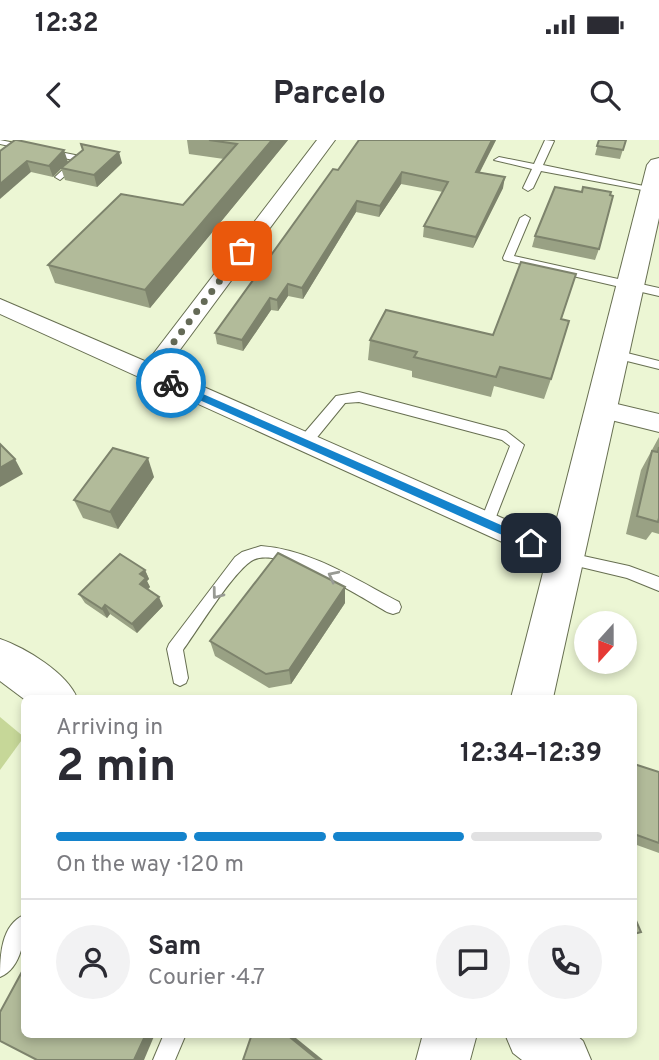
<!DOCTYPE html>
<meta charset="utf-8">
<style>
:root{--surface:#fff;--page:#f2f2f3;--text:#2b2b33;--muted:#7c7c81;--line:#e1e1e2;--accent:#1483cc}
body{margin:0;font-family:Overpass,sans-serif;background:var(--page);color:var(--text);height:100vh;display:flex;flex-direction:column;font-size:26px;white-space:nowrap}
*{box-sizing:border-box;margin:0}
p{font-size:23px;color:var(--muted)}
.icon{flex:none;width:38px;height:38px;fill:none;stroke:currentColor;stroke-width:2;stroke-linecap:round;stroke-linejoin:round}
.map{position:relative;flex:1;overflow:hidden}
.side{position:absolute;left:21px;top:555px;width:616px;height:343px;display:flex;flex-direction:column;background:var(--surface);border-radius:10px;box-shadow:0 4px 10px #0003}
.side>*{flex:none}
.needle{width:46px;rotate:201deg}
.buttons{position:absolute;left:574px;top:471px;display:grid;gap:14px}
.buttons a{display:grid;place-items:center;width:63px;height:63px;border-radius:50%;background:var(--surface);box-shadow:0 4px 10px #0003;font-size:35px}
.pin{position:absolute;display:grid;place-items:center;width:60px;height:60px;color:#fff;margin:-30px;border-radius:14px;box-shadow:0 4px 10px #0006}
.courier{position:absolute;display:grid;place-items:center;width:70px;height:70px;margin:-35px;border:5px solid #1483cc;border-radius:50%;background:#fff;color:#222;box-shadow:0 2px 9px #0007}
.summary em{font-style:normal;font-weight:700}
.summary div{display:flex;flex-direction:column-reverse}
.summary{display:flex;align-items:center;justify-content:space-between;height:119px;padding:0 35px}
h1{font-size:46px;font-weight:700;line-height:52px}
.bar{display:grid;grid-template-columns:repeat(4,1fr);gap:10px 7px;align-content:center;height:84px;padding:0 35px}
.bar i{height:9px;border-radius:5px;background:var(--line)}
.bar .on{background:var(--accent)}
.bar p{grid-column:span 4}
.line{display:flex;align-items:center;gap:18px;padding:0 35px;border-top:2px solid var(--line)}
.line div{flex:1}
.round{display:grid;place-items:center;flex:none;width:74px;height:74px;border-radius:37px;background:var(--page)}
.status{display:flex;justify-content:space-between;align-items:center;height:49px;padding:0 35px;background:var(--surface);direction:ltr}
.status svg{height:19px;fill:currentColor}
header{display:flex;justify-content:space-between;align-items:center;height:91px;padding:0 35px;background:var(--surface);font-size:32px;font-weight:700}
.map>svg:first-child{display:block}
.green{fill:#c6d798}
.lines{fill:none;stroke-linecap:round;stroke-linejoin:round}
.service-casing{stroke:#676f51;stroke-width:2}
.minor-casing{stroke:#676f51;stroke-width:2}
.tertiary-casing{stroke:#676f51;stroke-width:2}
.secondary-casing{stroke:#676f51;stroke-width:2}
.primary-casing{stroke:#676f51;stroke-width:2}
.service{fill:#fff;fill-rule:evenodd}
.minor{fill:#fff;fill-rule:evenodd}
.tertiary{fill:#fff;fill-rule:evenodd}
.secondary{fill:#fff;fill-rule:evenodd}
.primary{fill:#fff;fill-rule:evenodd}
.wall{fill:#99a184}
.shaded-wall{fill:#7d836c}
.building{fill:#b2bb9a;stroke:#7d836c;stroke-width:2}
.oneway{stroke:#989a94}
.route{fill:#1483cc}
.done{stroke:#646a56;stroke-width:7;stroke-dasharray:0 12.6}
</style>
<div class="status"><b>12:32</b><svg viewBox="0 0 49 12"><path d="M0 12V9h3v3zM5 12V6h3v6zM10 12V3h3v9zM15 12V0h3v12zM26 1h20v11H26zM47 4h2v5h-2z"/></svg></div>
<header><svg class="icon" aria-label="back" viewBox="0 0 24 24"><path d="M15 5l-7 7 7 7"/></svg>Parcelo<svg class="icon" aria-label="search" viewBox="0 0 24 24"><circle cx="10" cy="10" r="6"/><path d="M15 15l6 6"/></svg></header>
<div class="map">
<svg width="659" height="920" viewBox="0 0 659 920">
<rect width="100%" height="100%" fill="#ecf6d4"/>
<path class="green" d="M 0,577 L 24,597 L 0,630 Z"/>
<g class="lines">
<g class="service-casing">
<g id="service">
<path d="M 0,0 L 80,16 L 85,19 L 60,40 L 55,37 L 73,20 L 0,4 Z"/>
<path d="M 545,0 L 554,1 L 543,25 L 658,49 L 653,52 L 541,31 L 533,48 L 528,51 L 523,48 L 532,29 L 494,20 L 499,17 L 534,24 Z"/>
<path d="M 525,75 L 530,78 L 514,116 L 659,148 L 659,156 L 504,120 L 503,118 L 520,78 Z"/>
<path d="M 615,210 L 659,221 L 659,229 L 611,217 L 611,211 Z"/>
<path d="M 359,252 L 506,291 L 524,305 L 492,387 L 487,389 L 480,383 L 510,306 L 502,300 L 359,262 L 345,263 L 310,306 L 300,306 L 298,302 L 300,298 L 336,256 Z"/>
<path d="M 261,406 C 312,410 355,439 399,462 L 401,467 L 399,472 L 393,474 L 387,472 C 361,457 282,406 253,420 C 234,430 197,491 183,510 L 188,538 L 186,543 L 180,546 L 174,543 L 167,509 L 169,504 L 235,417 L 242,412 Z"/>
<path d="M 565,412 L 629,426 L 659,437 L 659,451 L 627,438 L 560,422 L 557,418 L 560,414 Z"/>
<path d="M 24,775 C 26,795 22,828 0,837 C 0,816 1,785 24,775 Z"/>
<path d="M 164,894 L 186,894 L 175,920 L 153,920 Z"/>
</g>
</g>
<g class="minor-casing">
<g id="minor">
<path d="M 317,0 L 335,0 L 165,230 L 575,410 L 579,418 L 575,426 L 565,430 L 555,426 L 0,174 L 0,159 L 147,222 Z"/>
<path d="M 600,260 L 659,274 L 659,292 L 591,275 L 588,269 L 591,263 Z"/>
</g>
</g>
<g class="tertiary-casing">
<path id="tertiary" d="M 659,18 L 659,78 L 553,558 L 511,558 L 647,25 L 651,20 Z"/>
</g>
<g class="secondary-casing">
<path id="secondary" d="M 423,894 L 477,894 L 470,920 L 416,920 Z"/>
</g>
<g class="primary-casing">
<g id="primary">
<path d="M 0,499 C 26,508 67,533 77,558 L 24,559 L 0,541 Z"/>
<path d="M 505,894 L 575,894 L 583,901 L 591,920 L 522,920 L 513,913 Z"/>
</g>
</g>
<use href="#service" class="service"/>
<use href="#minor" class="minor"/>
<use href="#tertiary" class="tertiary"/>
<use href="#secondary" class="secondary"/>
<use href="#primary" class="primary"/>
</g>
<g class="wall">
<path d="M 187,0 L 288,0 L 150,168 L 55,143 L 48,125 L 183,65 L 224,19 L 189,14 Z"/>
<path d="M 359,0 L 496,0 L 480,32 L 503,48 L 473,108 L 423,97 L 424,86 L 443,52 L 401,44 L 379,77 L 356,72 L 303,159 L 288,156 L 278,171 L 271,170 L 243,211 L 217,204 L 215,193 L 338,30 Z"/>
<path d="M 599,0 L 626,0 L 620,19 L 595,15 Z"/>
<path d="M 81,4 L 122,23 L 97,47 L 65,40 L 61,28 L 53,37 L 31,32 L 0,11 L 68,22 L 62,27 L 83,10 Z"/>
<path d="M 535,96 L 599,109 L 595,120 L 532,107 Z"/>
<path d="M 561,179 L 551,239 L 544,259 L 494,246 L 491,257 L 412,237 L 412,231 L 368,220 L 370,200 L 493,195 Z"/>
<path d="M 659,297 L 659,394 L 652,392 L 646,400 L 626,394 L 641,330 Z"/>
<path d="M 154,337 L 118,389 L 83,378 L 74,360 Z"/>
<path d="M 145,430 L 149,439 L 147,441 L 150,447 L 148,449 L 163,466 L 137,493 L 110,474 L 107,478 L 85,463 L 79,454 Z"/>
<path d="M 345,463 L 291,544 L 269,548 L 215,516 L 210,501 Z"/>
<path d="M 634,624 L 659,632 L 659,713 L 634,704 Z"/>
</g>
<g class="shaded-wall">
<path d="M 272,0 L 288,0 L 150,168 L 145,150 Z"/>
<path d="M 492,0 L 496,0 L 474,43 L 476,32 Z"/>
<path d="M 64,10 L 68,22 L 53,37 L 49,26 Z"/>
<path d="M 119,12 L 122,23 L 97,47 L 94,35 Z"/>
<path d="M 27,21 L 31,32 L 0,59 L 0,44 Z"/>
<path d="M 402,32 L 401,44 L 379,77 L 380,66 Z"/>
<path d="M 505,37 L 503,48 L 473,108 L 476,97 Z"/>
<path d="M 357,61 L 356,72 L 303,159 L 302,148 Z"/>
<path d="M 288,144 L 288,156 L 278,171 L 277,160 Z"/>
<path d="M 270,158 L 271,170 L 243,211 L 242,200 Z"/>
<path d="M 148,318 L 154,337 L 118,389 L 110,372 Z"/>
<path d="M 15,319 L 23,334 L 0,347 L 0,328 Z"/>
<path d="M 145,430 L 149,439 L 147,441 L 150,447 L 144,453 L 140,444 L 140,434 Z"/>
<path d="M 345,447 L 345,463 L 291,544 L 289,530 Z"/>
<path d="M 159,457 L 163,466 L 137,493 L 132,484 Z"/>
<path d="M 105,465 L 110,474 L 107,478 L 102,469 Z"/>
<path d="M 146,894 L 155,894 L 144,920 L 134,920 Z"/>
<path d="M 286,894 L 291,894 L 323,920 L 318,920 Z"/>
</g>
<g class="building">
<path d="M 15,0 L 17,0 L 64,10 L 49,26 L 27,21 L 0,44 L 0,11 Z"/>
<path d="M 209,0 L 272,0 L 145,150 L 48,125 L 121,54 L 183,65 L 237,4 Z"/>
<path d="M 359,0 L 492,0 L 476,32 L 505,37 L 476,97 L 424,86 L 448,42 L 402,32 L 380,66 L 357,61 L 302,148 L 288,144 L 277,160 L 270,158 L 242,200 L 215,193 L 333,29 L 338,30 Z"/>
<path d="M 599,0 L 626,0 L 623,10 L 597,6 Z"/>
<path d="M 81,4 L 119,12 L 94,35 L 61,28 L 83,10 Z"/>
<path d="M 555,47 L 582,52 L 583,47 L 611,52 L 610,55 L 613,56 L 599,109 L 535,96 Z"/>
<path d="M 521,122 L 576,134 L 561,179 L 569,181 L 551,239 L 500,227 L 496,237 L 414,217 L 417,212 L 370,200 L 386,170 L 493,195 Z"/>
<path d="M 0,304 L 15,319 L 0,328 Z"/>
<path d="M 659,307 L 659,378 L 658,382 L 637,376 L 652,311 L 658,312 Z"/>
<path d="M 113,308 L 148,318 L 110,372 L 74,360 Z"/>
<path d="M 278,413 L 345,447 L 289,530 L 266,534 L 210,501 Z"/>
<path d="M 120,414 L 145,430 L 140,434 L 146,438 L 140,444 L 159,457 L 132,484 L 105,465 L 102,469 L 79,454 Z"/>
<path d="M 634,624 L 659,632 L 659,703 L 634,694 Z"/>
<path d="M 634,776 L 641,792 L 634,794 Z"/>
<path d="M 24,828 L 24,894 L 146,894 L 134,920 L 37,920 L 0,901 L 0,872 Z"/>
<path d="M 252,894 L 286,894 L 318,920 L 243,920 Z"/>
</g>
<defs><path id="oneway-chevron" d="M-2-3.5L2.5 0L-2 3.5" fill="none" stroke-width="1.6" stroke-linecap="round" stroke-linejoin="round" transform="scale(1.75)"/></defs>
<g class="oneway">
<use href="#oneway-chevron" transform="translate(333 436) rotate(-153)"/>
<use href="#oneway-chevron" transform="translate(217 454) rotate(127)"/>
</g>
<path class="route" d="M 171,240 L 535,400 L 537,403 L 527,406 L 168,246 Z"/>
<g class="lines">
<path class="done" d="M 171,243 L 150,234 L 242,111"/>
</g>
</svg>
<div class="buttons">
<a><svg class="needle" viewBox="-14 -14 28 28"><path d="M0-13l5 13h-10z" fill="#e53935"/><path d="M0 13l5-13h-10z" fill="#7c7c81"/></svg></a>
</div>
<div class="pin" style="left:242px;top:111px;background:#ea580c"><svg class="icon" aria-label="bag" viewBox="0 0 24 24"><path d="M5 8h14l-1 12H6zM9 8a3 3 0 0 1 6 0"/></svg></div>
<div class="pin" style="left:531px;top:403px;background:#1f2937"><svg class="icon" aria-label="home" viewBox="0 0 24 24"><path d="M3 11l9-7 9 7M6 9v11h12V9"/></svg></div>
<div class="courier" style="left:171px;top:243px"><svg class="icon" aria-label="bike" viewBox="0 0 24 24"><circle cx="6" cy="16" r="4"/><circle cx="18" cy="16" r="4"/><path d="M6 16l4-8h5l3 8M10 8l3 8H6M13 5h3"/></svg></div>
<section class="side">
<div class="summary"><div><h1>2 min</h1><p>Arriving in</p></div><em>12:34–12:39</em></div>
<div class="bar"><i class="on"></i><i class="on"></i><i class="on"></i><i></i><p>On the way · 120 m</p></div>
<div class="line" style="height:126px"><a class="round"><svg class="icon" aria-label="person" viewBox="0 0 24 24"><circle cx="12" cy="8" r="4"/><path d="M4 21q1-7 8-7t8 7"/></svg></a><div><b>Sam</b><p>Courier · 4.7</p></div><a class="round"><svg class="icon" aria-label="chat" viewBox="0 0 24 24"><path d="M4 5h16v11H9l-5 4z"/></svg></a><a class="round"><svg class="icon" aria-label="phone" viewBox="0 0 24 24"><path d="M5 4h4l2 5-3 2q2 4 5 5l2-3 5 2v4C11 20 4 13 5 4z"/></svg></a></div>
</section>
</div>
